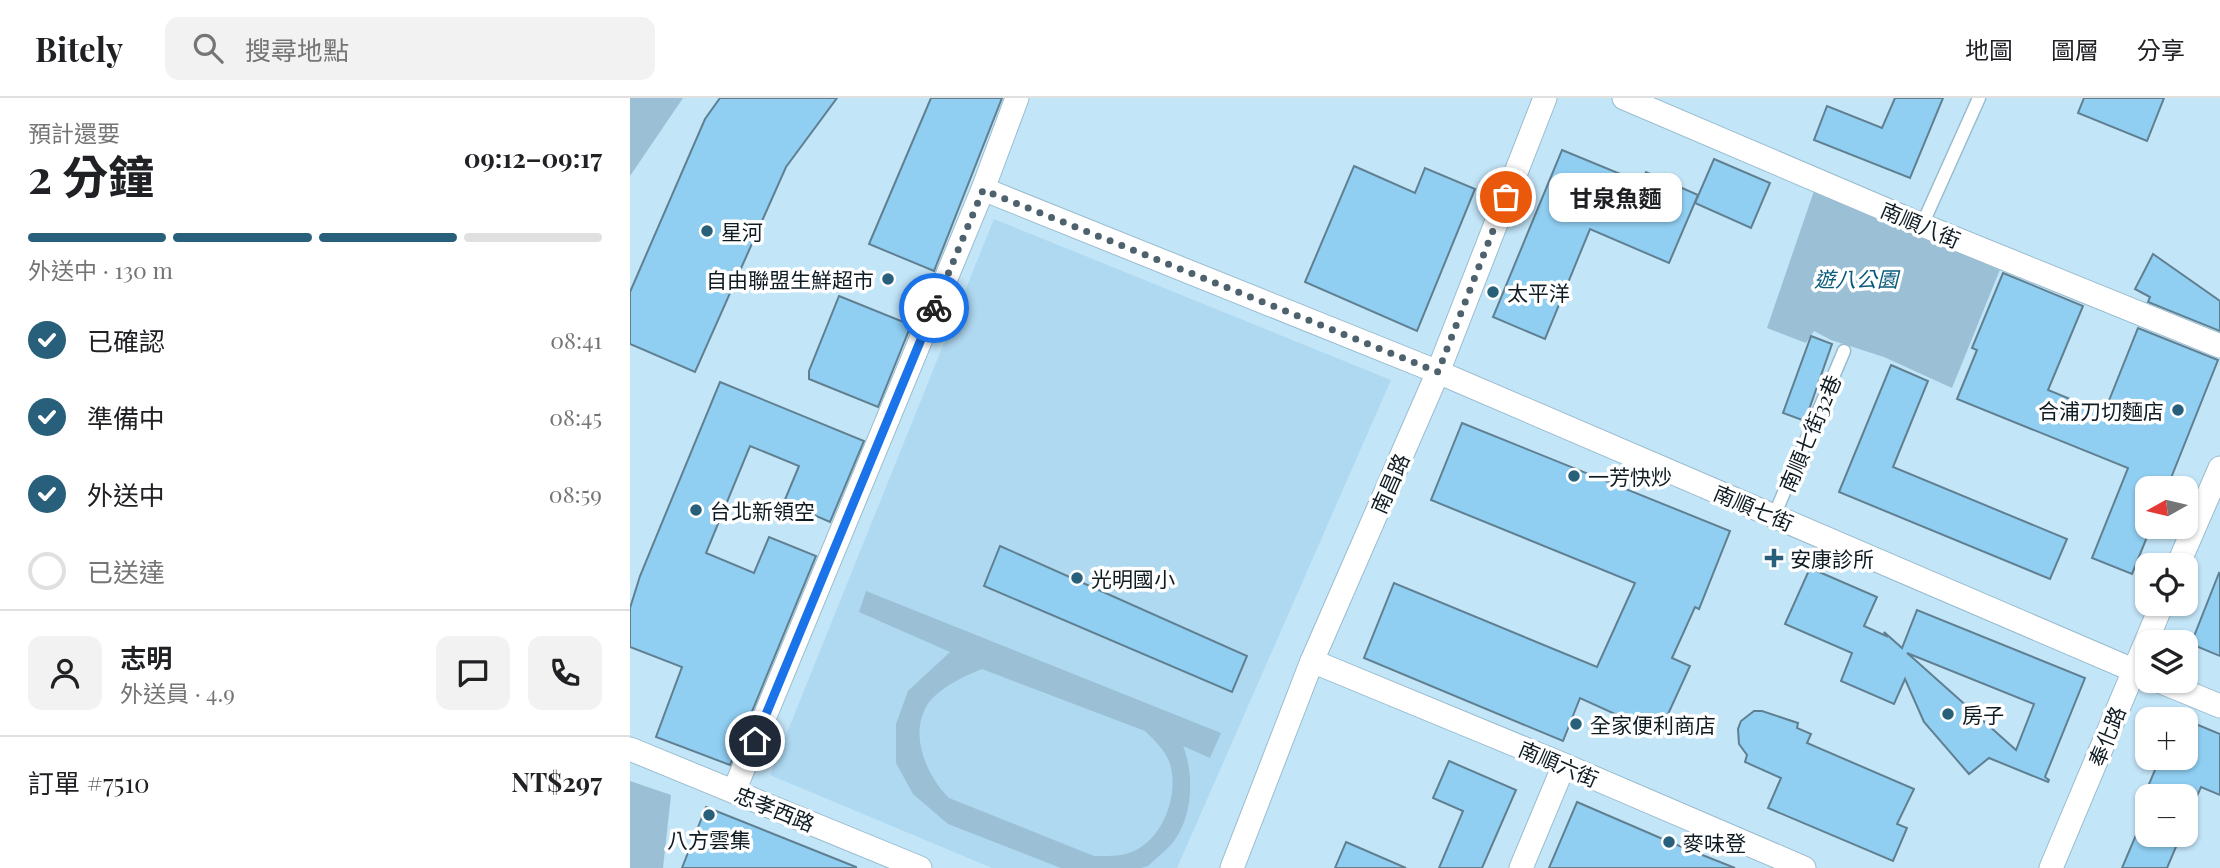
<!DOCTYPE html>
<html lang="zh-TW">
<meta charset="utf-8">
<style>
:root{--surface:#fff;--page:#f2f2f2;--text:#202124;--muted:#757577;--line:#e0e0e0;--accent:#285f7a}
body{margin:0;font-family:"Playfair Display","Noto Sans TC",serif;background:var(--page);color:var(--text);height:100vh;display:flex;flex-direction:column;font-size:26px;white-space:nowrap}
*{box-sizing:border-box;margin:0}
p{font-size:23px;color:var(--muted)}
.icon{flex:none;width:38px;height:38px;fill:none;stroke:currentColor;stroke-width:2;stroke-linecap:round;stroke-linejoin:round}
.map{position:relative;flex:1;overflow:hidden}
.side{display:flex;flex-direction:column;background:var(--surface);width:630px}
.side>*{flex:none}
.needle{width:46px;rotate:262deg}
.controls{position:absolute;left:1505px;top:378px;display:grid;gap:14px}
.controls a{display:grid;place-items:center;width:63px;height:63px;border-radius:14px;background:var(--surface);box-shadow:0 2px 5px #0004;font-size:35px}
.pin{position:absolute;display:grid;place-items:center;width:60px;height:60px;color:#fff;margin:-30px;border:4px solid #fff;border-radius:50%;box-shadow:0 2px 7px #0007}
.courier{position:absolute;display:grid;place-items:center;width:70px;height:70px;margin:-35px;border:5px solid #1a73e8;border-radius:50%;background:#fff;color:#222;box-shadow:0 2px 9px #0007}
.bubble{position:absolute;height:49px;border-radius:14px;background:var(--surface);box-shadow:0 2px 5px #0004;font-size:23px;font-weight:700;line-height:49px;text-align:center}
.overview em{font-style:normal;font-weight:700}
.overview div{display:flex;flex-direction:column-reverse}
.overview{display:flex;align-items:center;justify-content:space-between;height:119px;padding:0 28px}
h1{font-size:46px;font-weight:700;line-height:52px}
.bar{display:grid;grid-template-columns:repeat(4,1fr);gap:10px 7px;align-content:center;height:84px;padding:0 28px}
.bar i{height:9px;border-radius:5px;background:var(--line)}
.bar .on{background:var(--accent)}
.bar p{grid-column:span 4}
.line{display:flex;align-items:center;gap:18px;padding:0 28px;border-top:2px solid var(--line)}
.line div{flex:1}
.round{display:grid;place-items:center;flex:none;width:74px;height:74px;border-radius:14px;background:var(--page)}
ol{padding:0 28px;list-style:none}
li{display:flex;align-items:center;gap:21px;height:77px}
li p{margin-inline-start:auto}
li .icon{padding:7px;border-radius:50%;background:var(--accent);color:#fff;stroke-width:4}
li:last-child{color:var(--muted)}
li i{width:38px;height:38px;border:4px solid var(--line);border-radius:50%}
header{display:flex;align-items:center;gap:42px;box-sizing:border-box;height:98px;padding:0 35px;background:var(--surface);border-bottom:2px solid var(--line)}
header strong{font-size:33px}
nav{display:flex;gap:38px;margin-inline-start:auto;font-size:24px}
.search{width:490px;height:63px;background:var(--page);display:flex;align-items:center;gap:18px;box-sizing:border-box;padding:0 24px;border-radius:14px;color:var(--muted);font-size:26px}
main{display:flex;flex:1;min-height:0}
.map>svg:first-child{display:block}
.built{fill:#afd9f1}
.green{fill:#9bbfd4;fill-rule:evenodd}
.building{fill:#90cff2;stroke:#608092;stroke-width:2;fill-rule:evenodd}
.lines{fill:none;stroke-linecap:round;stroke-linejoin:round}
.lane-casing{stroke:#9bbccf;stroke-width:15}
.street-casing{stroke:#9bbccf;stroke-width:25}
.lane{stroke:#fff;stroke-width:12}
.street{stroke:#fff;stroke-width:23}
.done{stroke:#4e626e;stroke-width:7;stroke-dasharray:0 12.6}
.route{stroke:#1a73e8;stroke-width:9}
.poi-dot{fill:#285f7a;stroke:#fff;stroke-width:2.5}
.labels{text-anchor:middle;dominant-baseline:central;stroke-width:7;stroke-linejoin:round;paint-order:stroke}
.street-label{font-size:21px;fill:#0f1c23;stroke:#fff}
.poi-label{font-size:21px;fill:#0f1c23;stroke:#fff;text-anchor:start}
.park-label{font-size:21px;font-style:italic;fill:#085b7c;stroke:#fff}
</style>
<header>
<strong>Bitely</strong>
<div class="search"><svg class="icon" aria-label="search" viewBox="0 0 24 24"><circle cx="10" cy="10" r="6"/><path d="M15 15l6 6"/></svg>搜尋地點</div>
<nav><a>地圖</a><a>圖層</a><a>分享</a></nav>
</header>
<main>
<section class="side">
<div class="overview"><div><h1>2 分鐘</h1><p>預計還要</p></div><em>09:12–09:17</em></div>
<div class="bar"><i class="on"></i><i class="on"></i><i class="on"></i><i></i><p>外送中 · 130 m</p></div>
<ol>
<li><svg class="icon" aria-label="check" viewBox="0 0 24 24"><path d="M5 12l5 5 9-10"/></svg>已確認<p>08:41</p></li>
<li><svg class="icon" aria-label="check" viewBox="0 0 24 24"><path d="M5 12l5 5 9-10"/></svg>準備中<p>08:45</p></li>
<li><svg class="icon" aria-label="check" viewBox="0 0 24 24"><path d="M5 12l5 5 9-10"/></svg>外送中<p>08:59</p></li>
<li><i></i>已送達</li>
</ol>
<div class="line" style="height:126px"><a class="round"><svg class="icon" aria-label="person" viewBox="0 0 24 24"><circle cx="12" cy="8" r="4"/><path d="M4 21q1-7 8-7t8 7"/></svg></a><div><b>志明</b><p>外送員 · 4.9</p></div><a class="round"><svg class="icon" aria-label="chat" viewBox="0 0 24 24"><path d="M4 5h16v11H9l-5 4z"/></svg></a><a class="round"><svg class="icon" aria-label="phone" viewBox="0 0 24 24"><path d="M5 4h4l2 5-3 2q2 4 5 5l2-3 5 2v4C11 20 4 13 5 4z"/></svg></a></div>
<div class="line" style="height:91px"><div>訂單 #7510</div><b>NT$297</b></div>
</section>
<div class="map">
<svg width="1590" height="770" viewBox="0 0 1590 770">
<rect width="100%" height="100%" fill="#c2e5f8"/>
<path class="built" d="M 364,121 L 761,282 L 547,770 L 362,770 L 140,677 Z"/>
<g class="green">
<path d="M 0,0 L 53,0 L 0,78 Z"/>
<path d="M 1185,90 L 1371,169 L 1322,290 L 1254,259 L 1201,242 L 1184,233 L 1176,245 L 1137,230 Z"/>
<path d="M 236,493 L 591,635 L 580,660 L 553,648 C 564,675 563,715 546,740 C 539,751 527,759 518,768 L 511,770 L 431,770 L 318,726 L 283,696 L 266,665 L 266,626 L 278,593 L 320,554 L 229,514 ZM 352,571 L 515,633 C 524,642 534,651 539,663 C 550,693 535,736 508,751 C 494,759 479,758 464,758 L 319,700 C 298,679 280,641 295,611 C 304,592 334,578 352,571 Z"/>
<path d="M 0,683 L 41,697 L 33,770 L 0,770 Z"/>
</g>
<g class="building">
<path d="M 90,0 L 207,0 L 156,69 L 65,274 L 0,246 L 0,194 L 75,21 Z"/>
<path d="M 301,0 L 372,0 L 304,173 L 239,146 Z"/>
<path d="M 1265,0 L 1313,0 L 1280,80 L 1184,42 L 1197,8 L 1252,30 Z"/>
<path d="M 1454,0 L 1534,0 L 1517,43 L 1448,15 Z"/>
<path d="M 932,52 L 1012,85 L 1016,74 L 1068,97 L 1039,165 L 960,131 L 915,241 L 863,219 Z"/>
<path d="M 1084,61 L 1140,85 L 1121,130 L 1065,105 Z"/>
<path d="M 724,68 L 785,95 L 795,70 L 845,91 L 787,233 L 675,184 Z"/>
<path d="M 1523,156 L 1590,203 L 1590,233 L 1518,204 L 1520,199 L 1505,191 Z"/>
<path d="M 1373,175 L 1453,208 L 1418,292 L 1474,315 L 1508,230 L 1588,262 L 1537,390 L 1517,390 L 1517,439 L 1502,476 L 1462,460 L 1498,370 L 1327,301 L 1347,252 L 1342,250 Z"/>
<path d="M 209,198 L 281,227 L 248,309 L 179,281 L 179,273 Z"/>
<path d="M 1181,238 L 1202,246 L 1175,323 L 1153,315 Z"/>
<path d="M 1261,267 L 1298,283 L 1263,369 L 1437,441 L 1420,481 L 1209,394 Z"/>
<path d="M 90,284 L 234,343 L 200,424 L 154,404 L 169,368 L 120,348 L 76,455 L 124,475 L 139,439 L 186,458 L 100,667 L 26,639 L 52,569 L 0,549 L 0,510 L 10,478 Z"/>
<path d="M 832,325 L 1100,433 L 1069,511 L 1065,509 L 1042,560 L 1060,568 L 1029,636 L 950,600 L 933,643 L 734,560 L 764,485 L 967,569 L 1005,485 L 801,402 Z"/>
<path d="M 370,448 L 617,558 L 602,594 L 354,488 Z"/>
<path d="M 1180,470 L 1247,499 L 1234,528 L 1256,538 L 1254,534 L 1272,550 L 1287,512 L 1455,580 L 1415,679 L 1419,682 L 1418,684 L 1359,660 L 1339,676 L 1294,624 L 1275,581 L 1264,606 L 1211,583 L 1222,555 L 1155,526 ZM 1277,555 L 1404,606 L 1386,652 L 1284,561 Z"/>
<path d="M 1589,475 L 1590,476 L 1590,558 L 1561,546 Z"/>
<path d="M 1124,613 L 1132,613 L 1168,625 L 1167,630 L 1181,636 L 1177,645 L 1284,691 L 1267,726 L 1277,730 L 1263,763 L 1138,710 L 1151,680 L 1115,664 L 1117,657 L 1109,646 L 1108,631 L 1111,623 Z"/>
<path d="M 1556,622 L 1590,636 L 1590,697 L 1571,689 L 1567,698 L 1514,698 L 1530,660 L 1556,660 Z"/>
<path d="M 819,663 L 886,692 L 852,770 L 809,770 L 833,713 L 803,700 Z"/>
<path d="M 947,704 L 1042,745 L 1105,770 L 919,770 Z"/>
<path d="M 76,709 L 226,769 L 226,770 L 52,770 Z"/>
<path d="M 1506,737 L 1551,737 L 1537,770 L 1492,770 Z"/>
<path d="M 716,744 L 776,770 L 705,770 Z"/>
</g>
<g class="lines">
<g class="lane-casing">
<g id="lane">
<path d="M 1292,127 L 1349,0"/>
<path d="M 1144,418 L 1214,253"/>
</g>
</g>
<g class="street-casing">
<g id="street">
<path d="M 994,0 L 1292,127 L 1590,248"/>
<path d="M 353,91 L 808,274 L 1517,578"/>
<path d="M 1548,467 L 1590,370"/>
<path d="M 682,563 L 934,667 L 1174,770"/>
<path d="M 1529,583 L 1590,608"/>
<path d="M 0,651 L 290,770"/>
<path d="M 104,693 L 353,91 L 387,0"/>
<path d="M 602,770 L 682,563 L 808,274 L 915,0"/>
<path d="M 891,770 L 934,667"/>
<path d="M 1421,770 L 1532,506"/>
</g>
</g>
<use href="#lane" class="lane"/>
<use href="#street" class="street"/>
</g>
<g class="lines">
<path class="done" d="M 304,210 L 353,92 L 808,274 L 876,99"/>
<path class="route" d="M 125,643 L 304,210"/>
</g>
<g class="poi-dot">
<circle cx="77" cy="133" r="7"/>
<circle cx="258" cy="181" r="7"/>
<circle cx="863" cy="194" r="7"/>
<circle cx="1548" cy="312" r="7"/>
<circle cx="944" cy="378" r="7"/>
<circle cx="66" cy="412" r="7"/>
<path d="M1140.5 449.5h7v7h7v7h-7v7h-7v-7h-7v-7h7z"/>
<circle cx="447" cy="480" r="7"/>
<circle cx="1318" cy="616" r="7"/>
<circle cx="946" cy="626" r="7"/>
<circle cx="79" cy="717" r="7"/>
<circle cx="1039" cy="744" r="7"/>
</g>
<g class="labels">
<g class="street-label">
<text transform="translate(1291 126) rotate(23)">南順八街</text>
<text transform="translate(1179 335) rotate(-67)">南順七街32巷</text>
<text transform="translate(759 385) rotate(-66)">南昌路</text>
<text transform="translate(1124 409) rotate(23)">南順七街</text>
<text transform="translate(1476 638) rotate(-68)">奉化路</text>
<text transform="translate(929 665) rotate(23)">南順六街</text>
<text transform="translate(145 710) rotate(22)">忠孝西路</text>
</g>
<g class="poi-label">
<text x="91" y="133">星河</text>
<text x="244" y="181" text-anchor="end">自由聯盟生鮮超市</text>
<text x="877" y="194">太平洋</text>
<text x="1534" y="312" text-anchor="end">合浦刀切麵店</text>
<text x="958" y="378">一芳快炒</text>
<text x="80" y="412">台北新領空</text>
<text x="1160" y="460">安康診所</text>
<text x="461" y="480">光明國小</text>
<text x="1332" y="616">房子</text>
<text x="960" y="626">全家便利商店</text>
<text x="79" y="741" text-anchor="middle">八方雲集</text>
<text x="1053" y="744">麥味登</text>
</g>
<g class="park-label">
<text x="1226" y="180">遊八公園</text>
</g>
</g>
</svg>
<div class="controls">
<a><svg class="needle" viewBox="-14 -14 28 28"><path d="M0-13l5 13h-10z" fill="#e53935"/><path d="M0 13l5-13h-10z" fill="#757577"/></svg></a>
<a><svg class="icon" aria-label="locate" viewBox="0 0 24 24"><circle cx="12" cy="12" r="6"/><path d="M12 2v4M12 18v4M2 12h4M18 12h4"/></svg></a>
<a><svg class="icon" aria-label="layers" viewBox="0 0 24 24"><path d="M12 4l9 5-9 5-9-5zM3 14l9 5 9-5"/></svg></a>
<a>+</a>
<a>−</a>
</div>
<div class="pin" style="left:876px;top:99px;background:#ea580c"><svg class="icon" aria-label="bag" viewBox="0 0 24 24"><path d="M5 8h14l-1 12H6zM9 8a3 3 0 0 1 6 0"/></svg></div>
<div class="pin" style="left:125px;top:643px;background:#1f2937"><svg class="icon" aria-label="home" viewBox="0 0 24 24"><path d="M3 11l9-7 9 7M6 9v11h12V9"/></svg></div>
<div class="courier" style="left:304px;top:210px"><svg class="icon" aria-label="bike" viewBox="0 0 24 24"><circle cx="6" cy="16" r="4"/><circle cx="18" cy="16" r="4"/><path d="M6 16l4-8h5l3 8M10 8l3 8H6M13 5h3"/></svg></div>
<div class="bubble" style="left:919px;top:75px;width:133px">甘泉魚麵</div>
</div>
</main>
